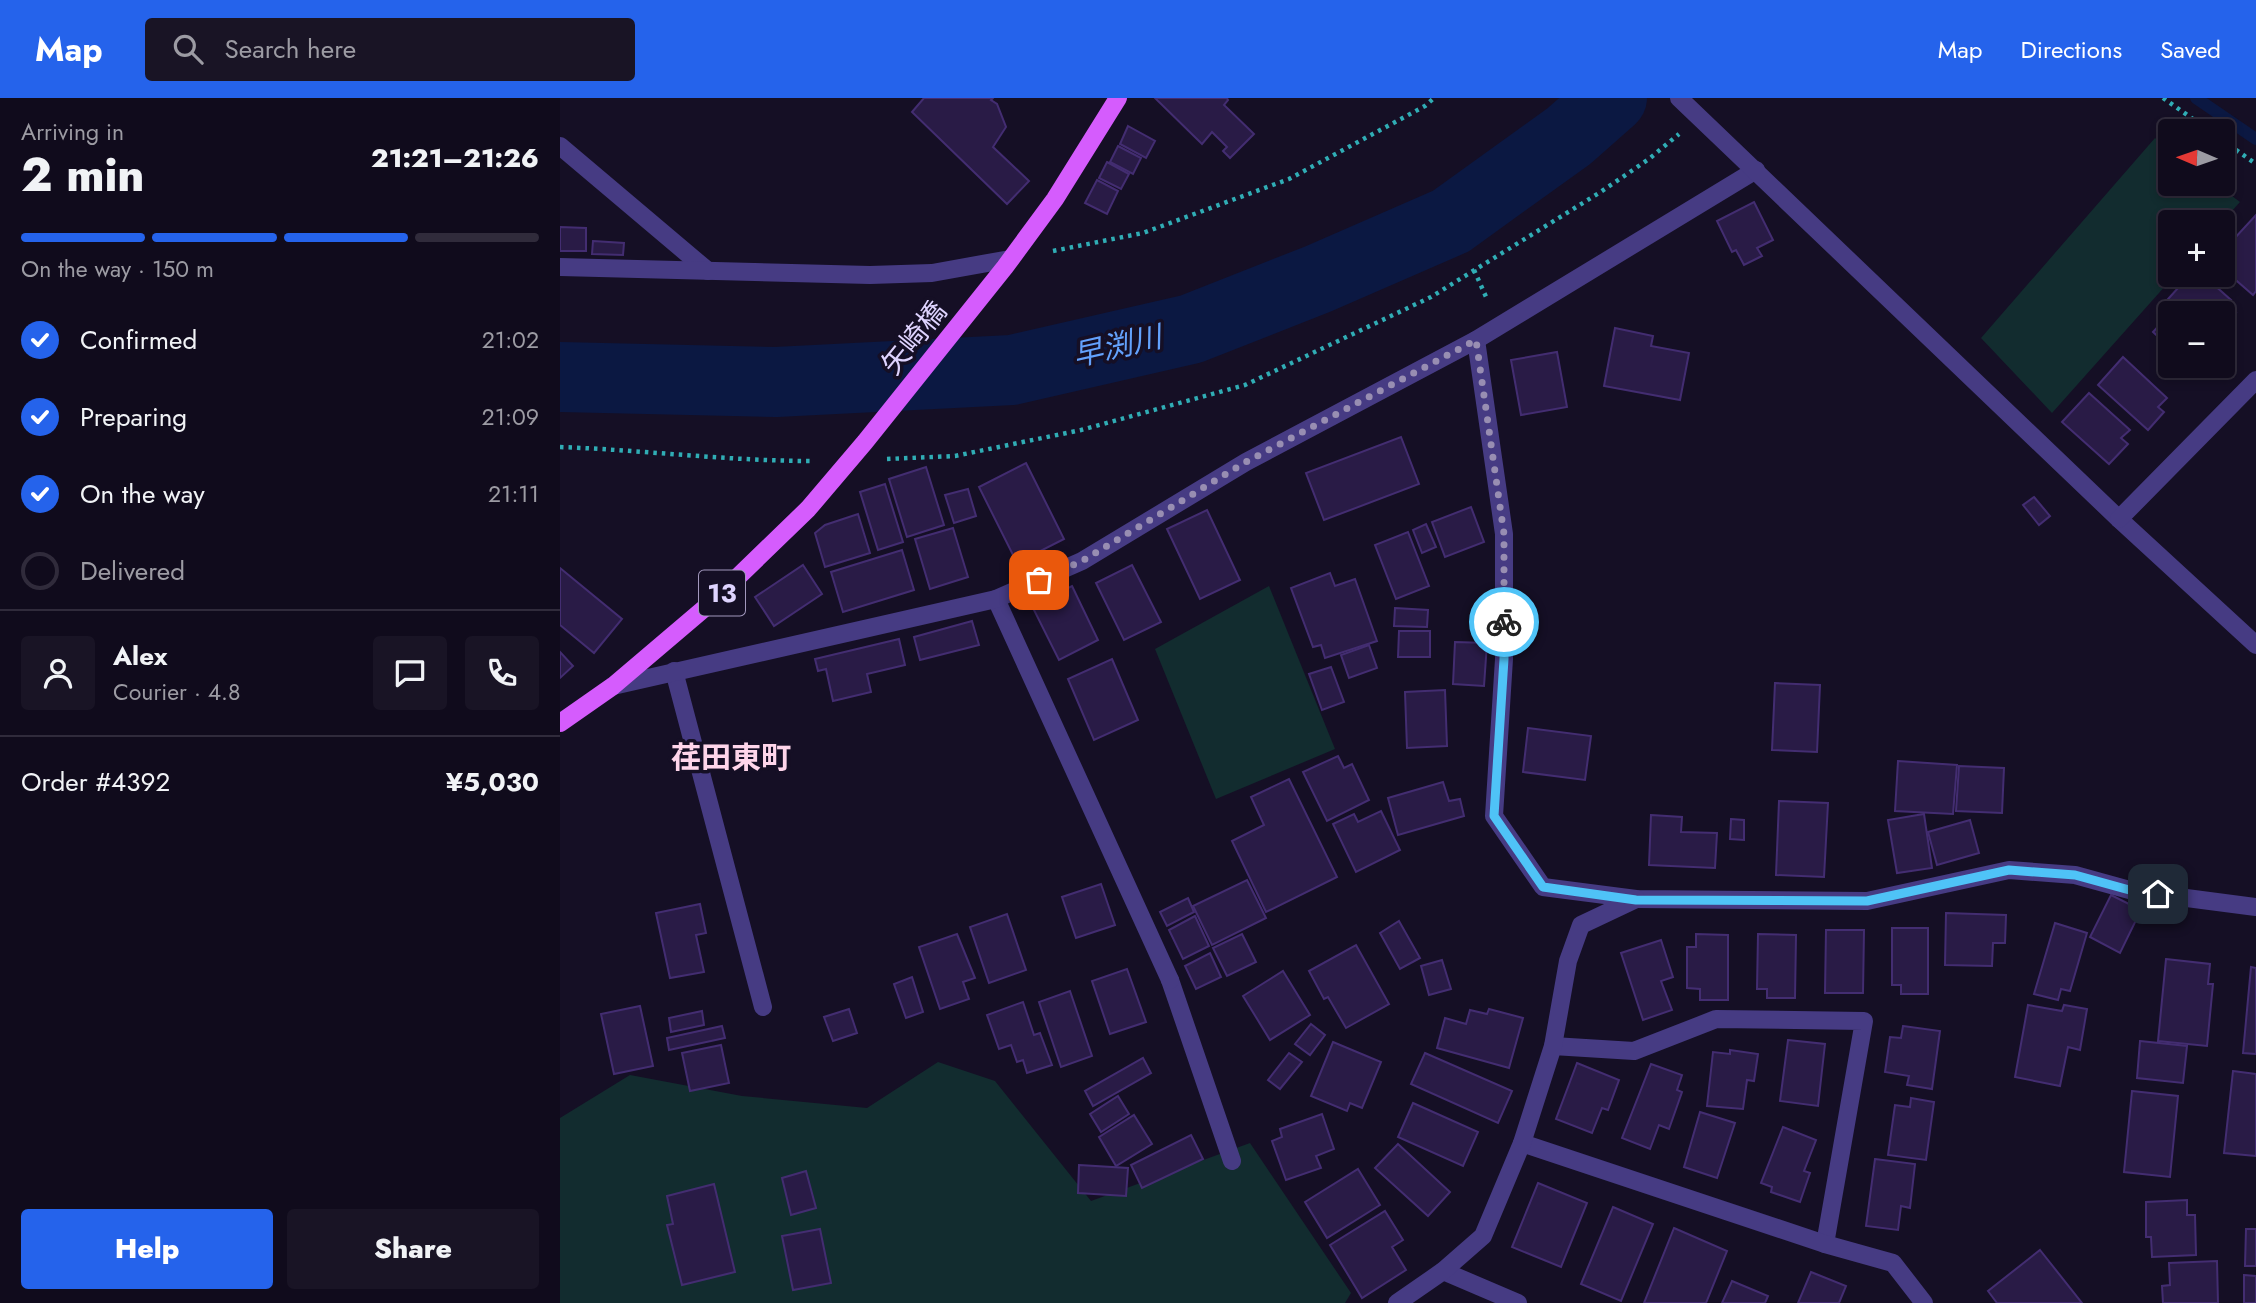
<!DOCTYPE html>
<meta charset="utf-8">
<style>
:root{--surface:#100b1c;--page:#191425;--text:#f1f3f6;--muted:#9c9ba3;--line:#302b3b;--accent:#2563eb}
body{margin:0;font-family:Jost,"Noto Sans JP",sans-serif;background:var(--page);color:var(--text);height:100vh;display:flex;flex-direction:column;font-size:26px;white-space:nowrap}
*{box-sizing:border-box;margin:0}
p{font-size:23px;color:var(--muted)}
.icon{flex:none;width:38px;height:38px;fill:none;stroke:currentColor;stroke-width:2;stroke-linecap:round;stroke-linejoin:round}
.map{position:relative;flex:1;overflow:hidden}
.details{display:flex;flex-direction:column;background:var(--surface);width:560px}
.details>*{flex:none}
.needle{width:46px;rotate:272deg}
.controls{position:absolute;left:1598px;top:21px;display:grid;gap:14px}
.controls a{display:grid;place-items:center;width:77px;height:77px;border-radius:7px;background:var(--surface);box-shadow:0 4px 10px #0003,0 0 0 2px var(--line);font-size:35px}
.pin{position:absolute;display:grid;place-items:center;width:60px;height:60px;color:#fff;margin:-30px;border-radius:14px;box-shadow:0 4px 10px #0006}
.courier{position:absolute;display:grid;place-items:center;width:70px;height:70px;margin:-35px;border:5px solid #4fc3f7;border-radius:50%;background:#fff;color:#222;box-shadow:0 2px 9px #0007}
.overview em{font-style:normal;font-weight:800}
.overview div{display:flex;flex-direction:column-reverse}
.overview{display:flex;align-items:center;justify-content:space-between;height:119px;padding:0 21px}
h1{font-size:46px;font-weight:800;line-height:52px}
.bar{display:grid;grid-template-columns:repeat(4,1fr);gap:10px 7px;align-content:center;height:84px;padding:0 21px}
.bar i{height:9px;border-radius:5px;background:var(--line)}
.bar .active{background:var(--accent)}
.bar p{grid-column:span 4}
.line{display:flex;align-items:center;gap:18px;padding:0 21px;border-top:2px solid var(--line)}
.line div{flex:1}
.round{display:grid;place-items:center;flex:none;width:74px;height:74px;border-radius:7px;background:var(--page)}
ol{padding:0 21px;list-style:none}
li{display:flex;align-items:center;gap:21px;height:77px}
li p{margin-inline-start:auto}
li .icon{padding:7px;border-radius:50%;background:var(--accent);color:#fff;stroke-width:4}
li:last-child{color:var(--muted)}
li i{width:38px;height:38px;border:4px solid var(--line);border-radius:50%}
.cta{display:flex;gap:14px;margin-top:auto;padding:14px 21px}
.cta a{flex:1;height:80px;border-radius:7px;background:var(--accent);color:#fff;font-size:28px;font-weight:800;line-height:80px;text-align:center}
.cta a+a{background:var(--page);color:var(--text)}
header{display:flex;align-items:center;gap:42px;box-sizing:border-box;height:98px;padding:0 35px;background:var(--accent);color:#fff}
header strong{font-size:33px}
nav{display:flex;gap:38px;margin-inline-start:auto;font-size:24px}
.search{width:490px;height:63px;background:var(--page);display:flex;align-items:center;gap:18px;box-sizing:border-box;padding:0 24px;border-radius:7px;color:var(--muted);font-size:26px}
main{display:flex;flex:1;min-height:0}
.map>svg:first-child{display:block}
.green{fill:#122c2f}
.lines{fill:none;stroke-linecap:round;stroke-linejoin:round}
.stream{stroke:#0b1842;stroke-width:12}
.river{stroke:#0b1842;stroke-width:70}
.building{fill:#291b46;stroke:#432d71;stroke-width:2}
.path{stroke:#30adb5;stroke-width:4.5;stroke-dasharray:3.5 5;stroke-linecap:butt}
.service{stroke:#463b83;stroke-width:18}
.minor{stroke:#463b83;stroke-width:18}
.tertiary{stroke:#463b83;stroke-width:18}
.primary{stroke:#d55cfd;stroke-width:18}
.done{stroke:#988eb2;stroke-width:7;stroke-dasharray:0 12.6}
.route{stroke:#4fc3f7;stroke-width:9}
.labels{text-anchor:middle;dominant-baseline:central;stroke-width:7;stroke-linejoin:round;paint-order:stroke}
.shield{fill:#150f25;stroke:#a298bd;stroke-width:2}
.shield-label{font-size:26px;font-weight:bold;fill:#ded3fe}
.street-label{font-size:28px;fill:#ded3fe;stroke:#150f25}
.water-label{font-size:30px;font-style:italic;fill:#63a2fd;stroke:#150f25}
.neighbourhood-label{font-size:30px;font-weight:bold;fill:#fed5ea;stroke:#150f25}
</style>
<header>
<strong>Map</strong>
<div class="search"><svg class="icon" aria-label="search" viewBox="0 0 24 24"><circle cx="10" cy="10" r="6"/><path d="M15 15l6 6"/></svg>Search here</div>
<nav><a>Map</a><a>Directions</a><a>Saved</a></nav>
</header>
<main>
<section class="details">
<div class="overview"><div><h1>2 min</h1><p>Arriving in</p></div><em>21:21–21:26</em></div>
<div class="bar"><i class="active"></i><i class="active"></i><i class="active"></i><i></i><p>On the way · 150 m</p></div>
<ol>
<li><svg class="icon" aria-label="check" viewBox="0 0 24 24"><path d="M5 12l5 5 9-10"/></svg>Confirmed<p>21:02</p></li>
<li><svg class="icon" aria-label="check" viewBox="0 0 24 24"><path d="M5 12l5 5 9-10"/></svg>Preparing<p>21:09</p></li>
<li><svg class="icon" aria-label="check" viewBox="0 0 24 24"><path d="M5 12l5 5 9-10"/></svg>On the way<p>21:11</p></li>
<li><i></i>Delivered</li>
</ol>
<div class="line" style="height:126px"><a class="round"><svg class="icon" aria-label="person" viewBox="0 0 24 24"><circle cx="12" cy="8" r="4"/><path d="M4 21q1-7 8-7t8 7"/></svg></a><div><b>Alex</b><p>Courier · 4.8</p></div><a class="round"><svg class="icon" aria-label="chat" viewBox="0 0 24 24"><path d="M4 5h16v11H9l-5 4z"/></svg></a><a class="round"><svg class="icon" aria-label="phone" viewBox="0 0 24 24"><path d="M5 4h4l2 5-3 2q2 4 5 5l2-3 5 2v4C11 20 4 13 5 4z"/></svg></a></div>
<div class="line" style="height:91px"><div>Order #4392</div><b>¥5,030</b></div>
<div class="cta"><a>Help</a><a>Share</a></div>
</section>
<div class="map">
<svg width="1696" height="1205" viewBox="0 0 1696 1205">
<rect width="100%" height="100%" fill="#150f25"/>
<g class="green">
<path d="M 1595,40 L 1610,52 L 1610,86 L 1656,86 L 1680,104 L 1662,124 L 1610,124 L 1610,177 L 1615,177 L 1492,315 L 1421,240 Z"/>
<path d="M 709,488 L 775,651 L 656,701 L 595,551 Z"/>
<path d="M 378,964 L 435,983 L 531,1103 L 690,1045 L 791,1195 L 785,1205 L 0,1205 L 0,1020 L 70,977 L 182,998 L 307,1010 Z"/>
</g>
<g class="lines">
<path class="stream" d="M 1636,0 L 1696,41"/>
<path class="river" d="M 0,279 L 216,284 L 452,272 L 631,231 L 758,181 L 891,123 L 1009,38 L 1052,0"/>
</g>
<g class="building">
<path d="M 364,0 L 433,0 L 431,2 L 437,6 L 446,29 L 433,49 L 469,83 L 447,106 L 352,14 Z"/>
<path d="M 595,0 L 667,0 L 668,2 L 664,7 L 694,36 L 670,60 L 663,53 L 667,49 L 652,34 L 642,46 Z"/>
<path d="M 568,28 L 595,43 L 586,60 L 560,46 Z"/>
<path d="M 558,48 L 581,60 L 573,76 L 550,64 Z"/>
<path d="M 547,64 L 569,76 L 561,91 L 539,80 Z"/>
<path d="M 537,82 L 558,93 L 547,116 L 525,105 Z"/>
<path d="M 1194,104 L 1213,142 L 1197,150 L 1202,158 L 1184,167 L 1176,152 L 1172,154 L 1157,123 Z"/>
<path d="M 1696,117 L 1696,193 L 1693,197 L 1662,170 L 1662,154 Z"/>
<path d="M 0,129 L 26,130 L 26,153 L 0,153 Z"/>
<path d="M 33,143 L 64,145 L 63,157 L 32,156 Z"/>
<path d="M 1634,177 L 1643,177 L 1671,202 L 1667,208 L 1676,215 L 1662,231 L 1662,215 L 1610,215 L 1610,250 L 1593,234 L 1607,219 L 1599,211 L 1628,179 L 1630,181 Z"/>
<path d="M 1055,230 L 1093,238 L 1091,248 L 1129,255 L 1120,302 L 1044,288 Z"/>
<path d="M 997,254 L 1007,309 L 961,317 L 951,262 Z"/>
<path d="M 1563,259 L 1607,300 L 1598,309 L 1604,314 L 1588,332 L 1538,287 Z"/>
<path d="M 1529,295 L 1570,332 L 1561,340 L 1568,346 L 1549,366 L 1502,324 Z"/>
<path d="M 841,339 L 859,386 L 764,422 L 746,375 Z"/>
<path d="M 466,365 L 504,441 L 457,465 L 419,389 Z"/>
<path d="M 366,369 L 384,427 L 347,439 L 329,381 Z"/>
<path d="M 325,386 L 343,444 L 318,452 L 300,394 Z"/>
<path d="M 408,391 L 416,418 L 394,425 L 385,397 Z"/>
<path d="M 1474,399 L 1490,418 L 1479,427 L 1463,407 Z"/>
<path d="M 911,409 L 924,444 L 885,459 L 872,424 Z"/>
<path d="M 647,412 L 680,482 L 640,501 L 607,431 Z"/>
<path d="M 298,416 L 310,455 L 265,469 L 255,435 L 265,427 Z"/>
<path d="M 866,426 L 876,449 L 862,455 L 853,432 Z"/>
<path d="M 393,430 L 408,479 L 370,491 L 355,441 Z"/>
<path d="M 848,434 L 869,488 L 836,501 L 815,447 Z"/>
<path d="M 342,452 L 354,492 L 283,514 L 271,474 Z"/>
<path d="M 243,467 L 262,496 L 214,528 L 195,499 Z"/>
<path d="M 572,467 L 601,524 L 564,542 L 536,485 Z"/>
<path d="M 0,470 L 62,521 L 34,555 L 0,527 Z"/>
<path d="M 770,475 L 775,488 L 795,481 L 817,543 L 765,560 L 761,547 L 753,549 L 731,490 Z"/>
<path d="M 512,488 L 538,542 L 499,562 L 472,508 Z"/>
<path d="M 835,510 L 868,512 L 867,529 L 834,528 Z"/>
<path d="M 412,523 L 419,547 L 360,562 L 354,539 Z"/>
<path d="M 839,533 L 870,533 L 870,559 L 838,559 Z"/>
<path d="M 339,541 L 345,567 L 307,576 L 311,594 L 273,603 L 266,571 L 258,573 L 255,561 Z"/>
<path d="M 895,544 L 927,545 L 924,588 L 893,586 Z"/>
<path d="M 809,547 L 817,570 L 789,580 L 781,557 Z"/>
<path d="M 0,554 L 13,568 L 0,580 Z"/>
<path d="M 552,561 L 578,622 L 534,642 L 508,581 Z"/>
<path d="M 771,569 L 784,604 L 762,612 L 749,576 Z"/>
<path d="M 1215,585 L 1260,587 L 1257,654 L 1212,652 Z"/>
<path d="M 885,592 L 887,648 L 847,650 L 845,594 Z"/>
<path d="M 968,630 L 1031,638 L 1025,682 L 963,674 Z"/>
<path d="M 778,658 L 784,670 L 792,666 L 809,702 L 767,723 L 743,674 Z"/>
<path d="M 1338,663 L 1397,667 L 1393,716 L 1335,713 Z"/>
<path d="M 1399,668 L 1444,670 L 1442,715 L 1396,713 Z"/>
<path d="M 729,681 L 777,779 L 706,814 L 672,743 L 704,727 L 691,699 Z"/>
<path d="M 883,684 L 889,703 L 900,701 L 904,718 L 838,737 L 828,700 Z"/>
<path d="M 1219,703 L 1268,705 L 1264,779 L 1216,777 Z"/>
<path d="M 821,713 L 840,752 L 796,774 L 773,726 L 794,716 L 798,724 Z"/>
<path d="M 1364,716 L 1372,770 L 1337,775 L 1328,722 Z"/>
<path d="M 1091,717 L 1122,719 L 1121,734 L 1157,735 L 1155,770 L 1089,767 Z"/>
<path d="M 1171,721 L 1184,722 L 1184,742 L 1170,741 Z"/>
<path d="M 1410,722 L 1419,755 L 1377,767 L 1368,734 Z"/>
<path d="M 687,782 L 706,820 L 652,847 L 633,808 Z"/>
<path d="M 541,786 L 555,827 L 516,840 L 502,799 Z"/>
<path d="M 1551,797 L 1581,812 L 1560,855 L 1530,839 Z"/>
<path d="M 628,800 L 634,814 L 607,828 L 600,814 Z"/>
<path d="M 140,806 L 146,835 L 136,837 L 144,874 L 110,880 L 96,815 Z"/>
<path d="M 1386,815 L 1446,817 L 1445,845 L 1433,845 L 1432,868 L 1385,867 Z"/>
<path d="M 447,816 L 466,872 L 429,885 L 410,829 Z"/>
<path d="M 635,818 L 649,848 L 623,861 L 609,832 Z"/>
<path d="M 839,823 L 860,860 L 840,871 L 820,835 Z"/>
<path d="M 1495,825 L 1527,835 L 1510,893 L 1501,891 L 1498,902 L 1474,896 Z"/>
<path d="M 1332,830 L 1368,830 L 1368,896 L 1341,896 L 1341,887 L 1332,887 Z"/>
<path d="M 1266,832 L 1304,832 L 1303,895 L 1265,895 Z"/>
<path d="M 397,836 L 415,880 L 403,884 L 409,901 L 380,911 L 359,849 Z"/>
<path d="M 682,836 L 696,864 L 667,878 L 653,850 Z"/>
<path d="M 1136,836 L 1168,837 L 1168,902 L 1140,902 L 1140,891 L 1127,890 L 1127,849 L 1136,849 Z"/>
<path d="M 1198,836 L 1236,837 L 1235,900 L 1207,900 L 1207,891 L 1197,891 Z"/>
<path d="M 1101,842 L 1113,879 L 1101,883 L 1112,912 L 1083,922 L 1061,855 Z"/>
<path d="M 796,847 L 829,906 L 786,930 L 768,899 L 764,901 L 749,873 Z"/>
<path d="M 650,855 L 661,879 L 636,891 L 625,868 Z"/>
<path d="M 1606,861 L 1650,866 L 1648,886 L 1653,886 L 1647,948 L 1598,943 Z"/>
<path d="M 882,862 L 891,891 L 869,897 L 861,868 Z"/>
<path d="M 1691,869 L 1696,870 L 1696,956 L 1683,955 Z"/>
<path d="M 567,871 L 586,924 L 550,936 L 532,883 Z"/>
<path d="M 723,873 L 750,917 L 710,942 L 683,898 Z"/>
<path d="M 352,879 L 363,914 L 346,920 L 334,886 Z"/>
<path d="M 510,893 L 532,958 L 501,969 L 479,904 Z"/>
<path d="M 463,904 L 474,937 L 480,935 L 492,967 L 467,975 L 463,962 L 457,964 L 451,947 L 439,951 L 427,917 Z"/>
<path d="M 1468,907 L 1502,913 L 1504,907 L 1527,911 L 1520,952 L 1508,949 L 1500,988 L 1455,979 Z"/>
<path d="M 80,908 L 93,968 L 54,976 L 41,916 Z"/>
<path d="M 289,911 L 297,935 L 273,943 L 264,919 Z"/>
<path d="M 929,911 L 963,920 L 949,970 L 877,950 L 885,920 L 906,926 L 910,912 L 927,916 Z"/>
<path d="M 142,913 L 144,927 L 111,934 L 109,920 Z"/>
<path d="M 751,926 L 765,937 L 750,957 L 735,946 Z"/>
<path d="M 162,928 L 165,940 L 109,952 L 107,940 Z"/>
<path d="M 1343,928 L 1380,933 L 1372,991 L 1347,987 L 1349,978 L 1325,974 L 1330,939 L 1341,940 Z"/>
<path d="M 1228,942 L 1265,946 L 1258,1008 L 1220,1003 Z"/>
<path d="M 1580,943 L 1627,948 L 1623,985 L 1577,980 Z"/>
<path d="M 773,944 L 821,964 L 802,1010 L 790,1005 L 787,1013 L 751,998 Z"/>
<path d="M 161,947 L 169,985 L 130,993 L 122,955 Z"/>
<path d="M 1170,952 L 1198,956 L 1194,983 L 1187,982 L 1183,1011 L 1147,1008 L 1153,954 L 1170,956 Z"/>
<path d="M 729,955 L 742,964 L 720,991 L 708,982 Z"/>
<path d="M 865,955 L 952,993 L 938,1025 L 851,986 Z"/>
<path d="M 583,960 L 591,975 L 533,1008 L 525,993 Z"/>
<path d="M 1017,965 L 1059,982 L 1048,1012 L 1042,1010 L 1032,1035 L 996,1021 Z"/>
<path d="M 1091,966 L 1122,977 L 1117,992 L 1122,994 L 1109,1031 L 1099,1027 L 1090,1051 L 1062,1040 Z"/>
<path d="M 1673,973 L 1696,976 L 1696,1058 L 1664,1055 Z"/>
<path d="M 1572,993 L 1618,998 L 1610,1079 L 1564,1074 Z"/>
<path d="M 558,998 L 569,1016 L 541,1034 L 530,1016 Z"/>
<path d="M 1351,1000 L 1374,1004 L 1366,1062 L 1328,1057 L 1335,1007 L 1350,1009 Z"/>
<path d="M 853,1005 L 918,1034 L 903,1068 L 838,1039 Z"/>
<path d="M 1140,1014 L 1175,1025 L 1157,1080 L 1124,1069 Z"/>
<path d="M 762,1016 L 774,1051 L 756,1058 L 761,1070 L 726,1082 L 712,1043 L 722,1039 L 720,1031 Z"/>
<path d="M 574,1017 L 592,1046 L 556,1068 L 539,1039 Z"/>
<path d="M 1223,1029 L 1256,1042 L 1244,1073 L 1250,1075 L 1240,1104 L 1211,1094 L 1212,1089 L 1201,1085 Z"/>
<path d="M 631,1037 L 643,1061 L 582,1090 L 571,1067 Z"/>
<path d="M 838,1046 L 890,1094 L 868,1118 L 815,1070 Z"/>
<path d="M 1315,1061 L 1355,1066 L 1350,1110 L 1341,1108 L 1338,1132 L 1306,1128 Z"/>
<path d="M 519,1067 L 568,1070 L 566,1098 L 518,1095 Z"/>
<path d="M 798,1071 L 820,1107 L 767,1140 L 745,1104 Z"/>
<path d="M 246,1073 L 256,1110 L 231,1117 L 222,1080 Z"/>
<path d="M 978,1085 L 1027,1105 L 1001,1169 L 952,1149 Z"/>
<path d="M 154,1086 L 175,1174 L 122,1187 L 107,1127 L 113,1126 L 107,1098 Z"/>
<path d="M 1627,1102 L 1627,1117 L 1635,1117 L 1636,1157 L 1592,1159 L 1591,1139 L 1586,1139 L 1586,1104 Z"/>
<path d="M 1053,1109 L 1093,1126 L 1061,1203 L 1021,1186 Z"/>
<path d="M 825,1113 L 843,1142 L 832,1149 L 846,1172 L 802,1200 L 770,1147 Z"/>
<path d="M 1114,1130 L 1167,1153 L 1146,1205 L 1084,1205 Z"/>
<path d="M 260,1131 L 271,1185 L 233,1192 L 222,1138 Z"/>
<path d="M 1686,1131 L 1696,1131 L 1696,1168 L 1685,1168 Z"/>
<path d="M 1480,1152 L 1522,1205 L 1437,1205 L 1428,1193 Z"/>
<path d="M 1657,1163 L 1658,1205 L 1603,1205 L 1602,1188 L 1610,1187 L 1609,1165 Z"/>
<path d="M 1251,1174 L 1286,1188 L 1279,1205 L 1238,1205 Z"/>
<path d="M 1684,1177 L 1696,1178 L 1696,1205 L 1684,1205 Z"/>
<path d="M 1172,1183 L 1208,1198 L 1205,1205 L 1162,1205 Z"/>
</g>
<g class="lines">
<g class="path">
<path d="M 1603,0 L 1650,33"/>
<path d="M 1662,42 L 1696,66"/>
<path d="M 493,153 L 583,135 L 729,81 L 865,8 L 874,0"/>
<path d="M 914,172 L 927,201"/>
<path d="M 0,349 C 84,352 168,363 252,363"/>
<path d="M 327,361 L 395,358 L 521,332 L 685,287 L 871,199 L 1039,95 L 1089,61 L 1119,36"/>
</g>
<path class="service" d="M 610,882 L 672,1063"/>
<g class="minor">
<path d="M 0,48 L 148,173"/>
<path d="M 0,169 L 310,177 L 372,175 L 450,161"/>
<path d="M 916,242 L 944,436 L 944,561 L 934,718 L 983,789 L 1076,801 L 1307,803 L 1449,772 L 1515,777 L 1573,793 L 1696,809"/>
<path d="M 436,501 L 610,882"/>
<path d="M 114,573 L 203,909"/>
<path d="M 53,588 L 436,501 L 522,463 L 686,364 L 916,242 L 1196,72"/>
<path d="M 993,948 L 1074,953 L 1156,921 L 1304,923 L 1265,1146"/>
<path d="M 962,1045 L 1265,1146 L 1333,1165 L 1364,1205"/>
<path d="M 883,1173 L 958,1205"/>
<path d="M 837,1205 L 883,1173 L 923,1138 L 962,1045 L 993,948 L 1008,863 L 1021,827 L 1076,801"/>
</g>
<g class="tertiary">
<path d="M 1119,0 L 1559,421 L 1696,547"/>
<path d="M 1559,421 L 1696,282"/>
</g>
<path class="primary" d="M 0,625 L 53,588 L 153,503 L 248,411 L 305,344 L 445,169 L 495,101 L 558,0"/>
</g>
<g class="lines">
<path class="done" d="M 479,482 L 522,463 L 686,364 L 916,242 L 944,436 L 944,524"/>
<path class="route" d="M 944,524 L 944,561 L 934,718 L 983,789 L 1076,802 L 1307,803 L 1449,772 L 1515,777 L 1573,793 L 1598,796"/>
</g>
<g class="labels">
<rect class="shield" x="139" y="472.5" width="46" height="45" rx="5"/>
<g class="shield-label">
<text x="162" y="495">13</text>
</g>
<g class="street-label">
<text transform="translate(354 240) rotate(-51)">矢崎橋</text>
</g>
<g class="water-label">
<text transform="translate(557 248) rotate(-13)">早渕川</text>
</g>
<g class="neighbourhood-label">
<text x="171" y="659">荏田東町</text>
</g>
</g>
</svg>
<div class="controls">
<a><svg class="needle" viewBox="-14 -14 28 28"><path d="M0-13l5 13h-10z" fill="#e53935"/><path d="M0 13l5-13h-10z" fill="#9c9ba3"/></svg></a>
<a>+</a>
<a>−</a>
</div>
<div class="pin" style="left:479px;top:482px;background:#ea580c"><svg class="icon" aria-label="bag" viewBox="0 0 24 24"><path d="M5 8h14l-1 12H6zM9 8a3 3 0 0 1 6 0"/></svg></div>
<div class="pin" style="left:1598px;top:796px;background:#1f2937"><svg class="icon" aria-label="home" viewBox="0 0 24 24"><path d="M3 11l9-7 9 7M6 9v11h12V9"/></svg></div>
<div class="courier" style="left:944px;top:524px"><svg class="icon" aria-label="bike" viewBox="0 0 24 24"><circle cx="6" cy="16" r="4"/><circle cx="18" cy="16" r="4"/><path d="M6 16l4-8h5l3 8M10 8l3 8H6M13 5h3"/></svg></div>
</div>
</main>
